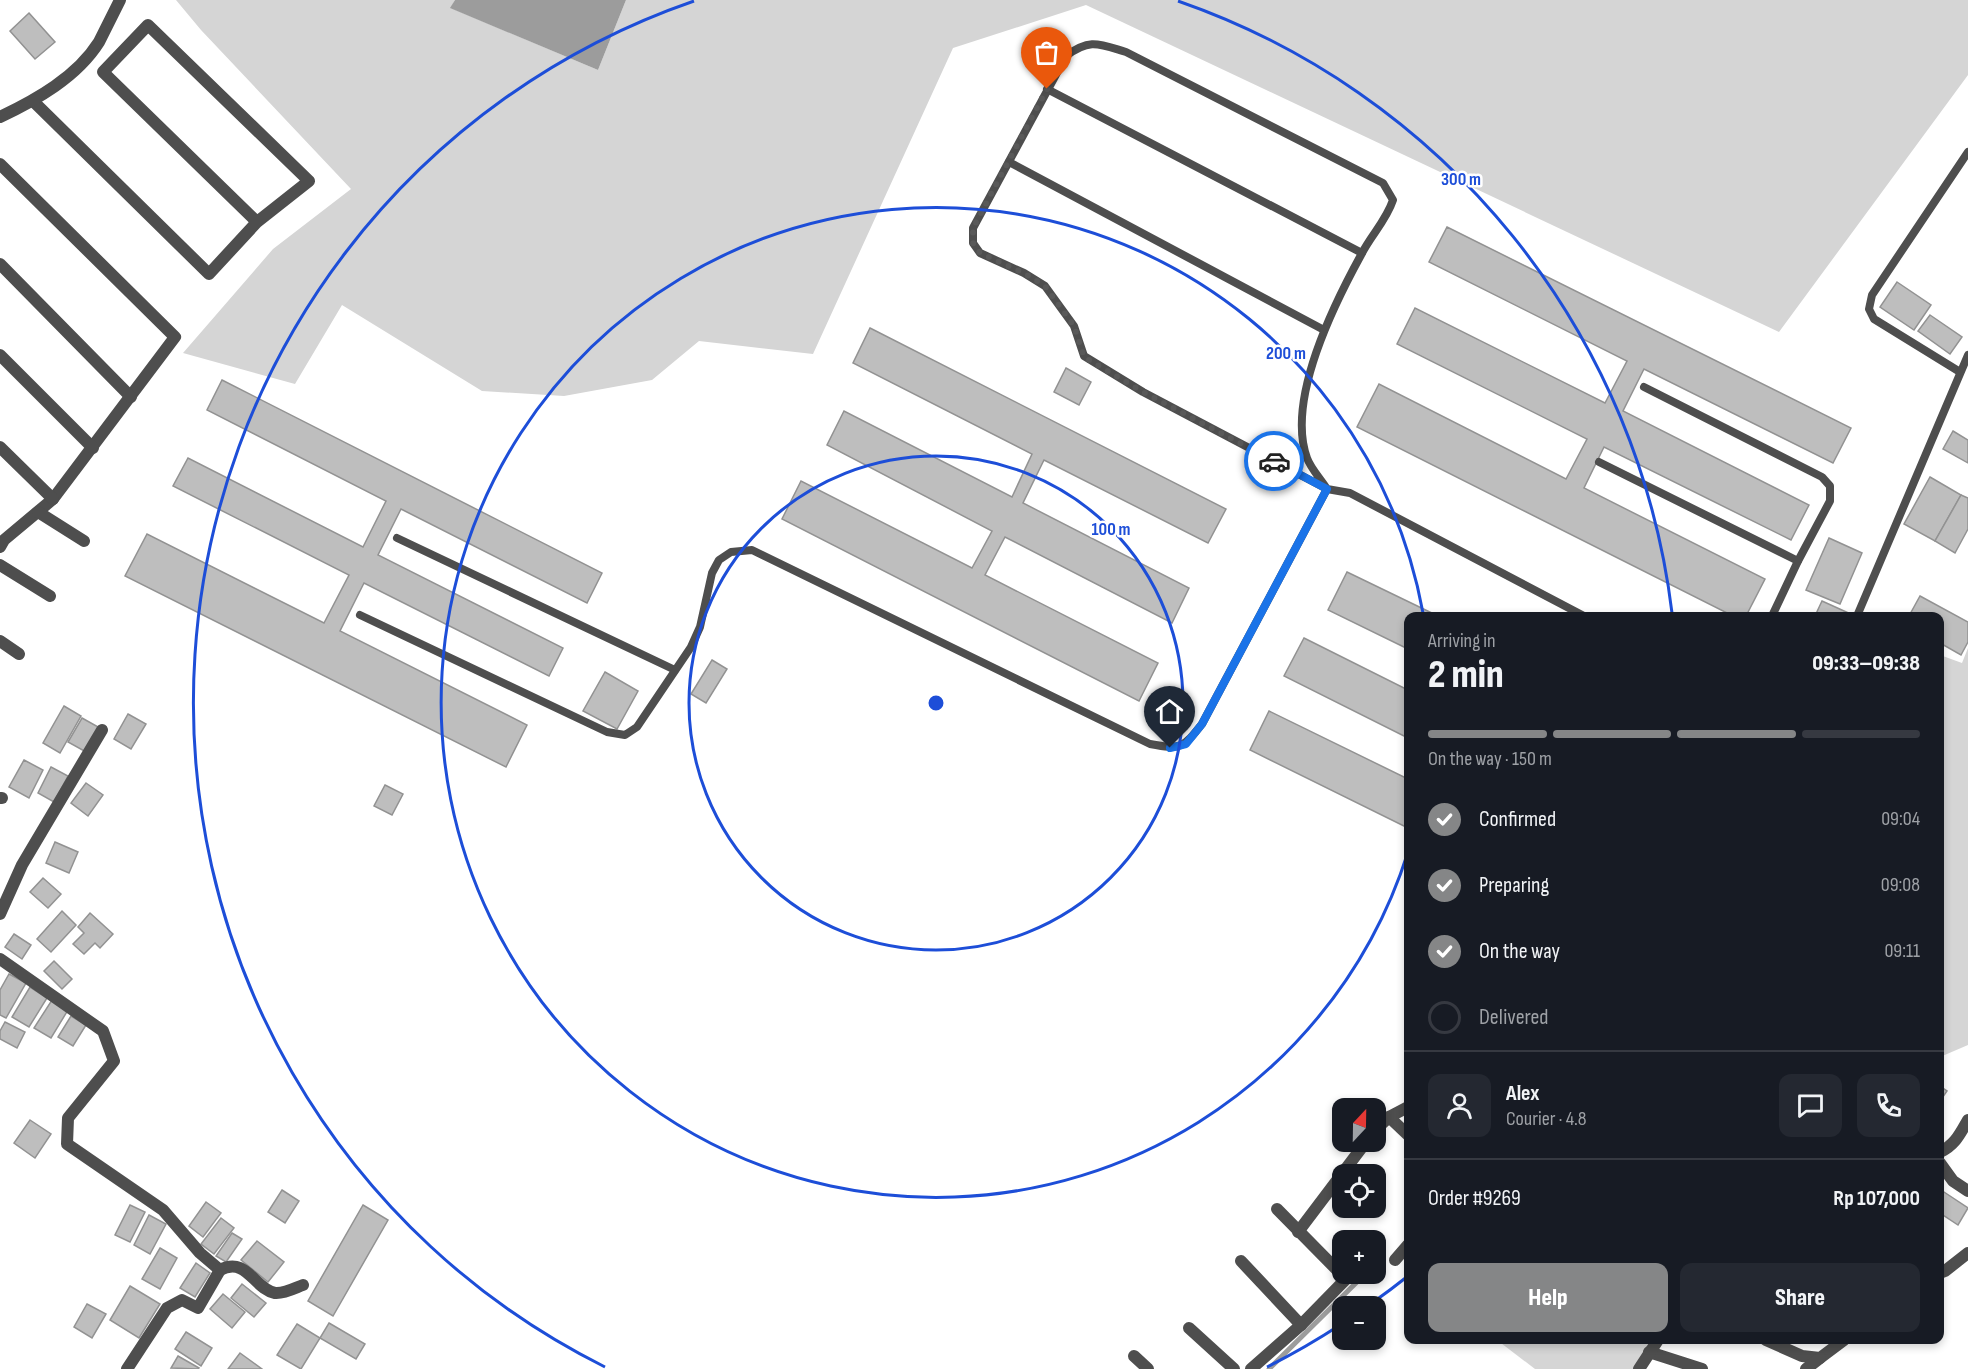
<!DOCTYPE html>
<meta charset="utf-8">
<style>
:root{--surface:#171b24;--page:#242831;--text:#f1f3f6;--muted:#9ea1a6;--line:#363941;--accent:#858687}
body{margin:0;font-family:"Sofia Sans Condensed",sans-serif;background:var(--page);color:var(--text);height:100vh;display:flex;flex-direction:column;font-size:22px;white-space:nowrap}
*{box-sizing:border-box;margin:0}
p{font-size:20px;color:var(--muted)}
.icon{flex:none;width:33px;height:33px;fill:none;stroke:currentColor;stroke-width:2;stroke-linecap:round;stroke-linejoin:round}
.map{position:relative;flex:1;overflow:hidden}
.details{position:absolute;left:1404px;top:612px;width:540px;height:732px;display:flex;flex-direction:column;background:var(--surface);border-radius:12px;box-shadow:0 3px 9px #0003}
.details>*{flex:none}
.needle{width:39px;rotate:22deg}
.buttons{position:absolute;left:1332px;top:1098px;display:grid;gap:12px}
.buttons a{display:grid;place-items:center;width:54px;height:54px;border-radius:12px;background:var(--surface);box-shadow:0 3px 9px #0003;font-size:30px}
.pin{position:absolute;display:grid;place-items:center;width:51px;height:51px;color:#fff;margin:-62px -26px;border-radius:50% 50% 50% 0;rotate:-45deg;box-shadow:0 0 6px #0007}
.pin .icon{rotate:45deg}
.courier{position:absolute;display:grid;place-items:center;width:60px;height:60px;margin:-30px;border:4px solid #1a73e8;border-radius:50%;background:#fff;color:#222;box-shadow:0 2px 8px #0007}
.summary em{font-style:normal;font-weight:800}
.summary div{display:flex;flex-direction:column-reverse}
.summary{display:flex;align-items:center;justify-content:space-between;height:102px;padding:0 24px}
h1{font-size:39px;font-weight:800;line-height:45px}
.bar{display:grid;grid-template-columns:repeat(4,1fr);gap:9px 6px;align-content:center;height:72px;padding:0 24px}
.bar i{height:8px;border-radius:4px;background:var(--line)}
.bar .on{background:var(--accent)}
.bar p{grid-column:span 4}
.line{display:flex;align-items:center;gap:15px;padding:0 24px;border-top:2px solid var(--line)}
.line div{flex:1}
.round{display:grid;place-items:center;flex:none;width:63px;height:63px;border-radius:12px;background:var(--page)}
ol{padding:0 24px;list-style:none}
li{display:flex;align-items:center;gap:18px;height:66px}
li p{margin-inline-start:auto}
li .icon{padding:6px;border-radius:50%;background:var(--accent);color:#fff;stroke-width:4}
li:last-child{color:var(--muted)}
li i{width:33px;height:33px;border:3px solid var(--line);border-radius:50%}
.button{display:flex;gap:12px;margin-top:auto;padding:12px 24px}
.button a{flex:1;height:69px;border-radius:12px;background:var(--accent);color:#fff;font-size:24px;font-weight:800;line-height:69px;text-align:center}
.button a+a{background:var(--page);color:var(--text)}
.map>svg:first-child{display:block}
.green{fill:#d5d5d5}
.water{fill:#9c9c9c}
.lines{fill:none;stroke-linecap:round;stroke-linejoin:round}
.stream{stroke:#9c9c9c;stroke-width:5}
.building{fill:#bebebe;stroke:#929292;stroke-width:1.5}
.service{stroke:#4e4e4e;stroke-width:8}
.minor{stroke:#4e4e4e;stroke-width:12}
.done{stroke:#595959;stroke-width:6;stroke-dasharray:0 10.8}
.route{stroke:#1a73e8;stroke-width:8}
.ring{fill:none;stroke:#1d4ed8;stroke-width:3}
.centre{fill:#1d4ed8;stroke:#fff;stroke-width:3}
.ring-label{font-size:18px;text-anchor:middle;font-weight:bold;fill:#1d4ed8;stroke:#fff;stroke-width:5;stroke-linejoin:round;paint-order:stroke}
</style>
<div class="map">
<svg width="1968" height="1369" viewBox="0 0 1968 1369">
<rect width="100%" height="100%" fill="#fff"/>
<g class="green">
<path d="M 176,0 L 455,0 L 451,8 L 598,70 L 626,0 L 1968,0 L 1968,75 L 1779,332 L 1086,5 L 953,48 L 813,354 L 699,341 L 652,380 L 564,396 L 482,391 L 342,305 L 295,384 L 183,353 L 273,249 L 351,189 L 201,30 Z"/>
<path d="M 1968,648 L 1968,1045 L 1940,1057 L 1940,655 L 1962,663 Z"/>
<path d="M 1497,1340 L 1661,1340 L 1638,1369 L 1535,1369 Z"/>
</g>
<path class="water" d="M 455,0 L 626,0 L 598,70 L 450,8 Z"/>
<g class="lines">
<path class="stream" d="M 1269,1369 L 1365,1274"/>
</g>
<g class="building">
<path d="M 29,13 L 55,42 L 35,59 L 10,31 Z"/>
<path d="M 1447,227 L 1851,428 L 1833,463 L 1644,369 L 1623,411 L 1809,505 L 1791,540 L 1604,447 L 1584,488 L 1765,579 L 1746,616 L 1733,616 L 1357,427 L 1379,384 L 1566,479 L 1587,439 L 1397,344 L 1415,308 L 1605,403 L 1627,361 L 1429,262 Z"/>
<path d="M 1897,282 L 1931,305 L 1914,330 L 1880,307 Z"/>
<path d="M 1930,315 L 1962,337 L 1950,354 L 1918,331 Z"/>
<path d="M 870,328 L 1226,509 L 1208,543 L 1044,460 L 1023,503 L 1189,588 L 1172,623 L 1005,537 L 985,575 L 1158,663 L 1139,701 L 782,519 L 801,481 L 972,568 L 992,531 L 827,445 L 844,411 L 1012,497 L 1032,454 L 853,363 Z"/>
<path d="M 1066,368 L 1091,382 L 1079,405 L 1054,392 Z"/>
<path d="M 222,380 L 602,573 L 587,603 L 401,509 L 378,555 L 563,648 L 549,676 L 364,583 L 340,631 L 527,725 L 506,767 L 125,576 L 147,534 L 324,623 L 349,575 L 173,486 L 188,458 L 363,547 L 386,501 L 207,410 Z"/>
<path d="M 1953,431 L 1968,440 L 1968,463 L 1943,449 Z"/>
<path d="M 1930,477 L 1961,495 L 1935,541 L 1904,524 Z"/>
<path d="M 1961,495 L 1968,498 L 1968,529 L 1955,553 L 1935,541 Z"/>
<path d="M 1829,538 L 1862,553 L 1840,604 L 1806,590 Z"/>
<path d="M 1347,572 L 1438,616 L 1408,616 L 1408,649 L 1328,610 Z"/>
<path d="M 1920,596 L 1968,622 L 1968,642 L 1961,655 L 1940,643 L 1940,616 L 1909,616 Z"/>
<path d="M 1822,601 L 1853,615 L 1853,616 L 1815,616 Z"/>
<path d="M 1304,638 L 1408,690 L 1408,738 L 1284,676 Z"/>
<path d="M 712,660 L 727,669 L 706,703 L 691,694 Z"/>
<path d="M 605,672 L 638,691 L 617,729 L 583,711 Z"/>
<path d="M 64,706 L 81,716 L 60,753 L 43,743 Z"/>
<path d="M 1269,711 L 1408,779 L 1408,828 L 1250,750 Z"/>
<path d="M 128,714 L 146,724 L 131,749 L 114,739 Z"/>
<path d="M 82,718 L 100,728 L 86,752 L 68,742 Z"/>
<path d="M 24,760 L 43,770 L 29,798 L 9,787 Z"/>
<path d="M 51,767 L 68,776 L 54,802 L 38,793 Z"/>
<path d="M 86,783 L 103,795 L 88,816 L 71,803 Z"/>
<path d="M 385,785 L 403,794 L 392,815 L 374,806 Z"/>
<path d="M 55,842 L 78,852 L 69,873 L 46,863 Z"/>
<path d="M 43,878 L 61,894 L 48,908 L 30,892 Z"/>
<path d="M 62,911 L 76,925 L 51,952 L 37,939 Z"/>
<path d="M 90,913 L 113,934 L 100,948 L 95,943 L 84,954 L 73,944 L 84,933 L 78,927 Z"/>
<path d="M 14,934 L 31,945 L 22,959 L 5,947 Z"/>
<path d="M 54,961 L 72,979 L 62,989 L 44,971 Z"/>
<path d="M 9,974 L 26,983 L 6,1018 L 0,1015 L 0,990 Z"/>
<path d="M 30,987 L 47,998 L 29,1027 L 12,1017 Z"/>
<path d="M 52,1000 L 68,1010 L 51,1038 L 34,1028 Z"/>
<path d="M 71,1016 L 86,1025 L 73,1046 L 58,1037 Z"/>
<path d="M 5,1022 L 25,1032 L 17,1048 L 0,1039 L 0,1031 Z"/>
<path d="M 1940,1086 L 1947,1091 L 1940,1101 Z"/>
<path d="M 30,1120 L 51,1134 L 35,1158 L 14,1143 Z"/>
<path d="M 282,1190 L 299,1201 L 285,1223 L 268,1212 Z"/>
<path d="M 1944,1192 L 1968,1208 L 1958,1225 L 1940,1213 L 1940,1198 Z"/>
<path d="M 206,1202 L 221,1213 L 203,1237 L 189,1226 Z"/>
<path d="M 130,1205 L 145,1212 L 130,1242 L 115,1235 Z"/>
<path d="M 363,1205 L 388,1220 L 333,1316 L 308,1301 Z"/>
<path d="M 149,1215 L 166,1224 L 150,1254 L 134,1245 Z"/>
<path d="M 221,1218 L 234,1228 L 214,1254 L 201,1244 Z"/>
<path d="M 232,1233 L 242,1239 L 226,1262 L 216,1256 Z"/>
<path d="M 257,1241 L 284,1262 L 268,1282 L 241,1260 Z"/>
<path d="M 160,1248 L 177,1258 L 160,1289 L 142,1279 Z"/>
<path d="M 196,1263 L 210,1273 L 195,1297 L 180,1288 Z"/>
<path d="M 242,1284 L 266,1303 L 254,1317 L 231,1298 Z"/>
<path d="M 130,1286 L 160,1304 L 139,1338 L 110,1320 Z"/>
<path d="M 223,1294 L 245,1312 L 232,1328 L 210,1309 Z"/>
<path d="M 87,1304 L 106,1314 L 92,1338 L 74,1327 Z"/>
<path d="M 329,1323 L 365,1344 L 356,1359 L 320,1338 Z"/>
<path d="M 297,1324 L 320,1338 L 301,1369 L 277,1355 Z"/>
<path d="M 186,1332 L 212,1348 L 201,1366 L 175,1349 Z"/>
<path d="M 240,1353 L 262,1369 L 228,1369 Z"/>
<path d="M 178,1356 L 199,1368 L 198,1369 L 171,1368 Z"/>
</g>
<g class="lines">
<g class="service">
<path d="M 1047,89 L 1362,253"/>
<path d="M 1009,162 L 1324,330"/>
<path d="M 1960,372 L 1874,319 L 1869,309 L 1872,295 L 1968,152"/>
<path d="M 1644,387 L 1822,477 L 1830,486 L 1830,501 L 1798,561 L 1772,616"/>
<path d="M 1599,462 L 1798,561"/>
<path d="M 1327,489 C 1321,479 1311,469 1307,458 C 1286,400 1333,306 1361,255 C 1371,235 1386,221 1393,200 L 1383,183 L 1126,52 C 1099,44 1090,38 1066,56 L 973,228 L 973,243 L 980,253 L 1024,273 L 1045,286 L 1074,326 L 1084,356 L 1143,392 L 1327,489 L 1350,493 L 1584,616"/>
<path d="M 397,538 L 675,670"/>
<path d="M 360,615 L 607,732 L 625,735 L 637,727 L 691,647 L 700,627 L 712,573 L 719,560 L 731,552 L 752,550 L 1150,744 C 1181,750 1183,748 1202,724 L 1327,489"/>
<path d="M 1857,616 L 1968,355"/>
</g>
<g class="minor">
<path d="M 33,101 L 209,274 L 257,222 L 309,181 L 148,25 L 103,72 L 257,222"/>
<path d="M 0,117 C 36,100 77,77 99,42 C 106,28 113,14 120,0"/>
<path d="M 0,164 L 175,337 L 53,499 L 4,540 L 0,547"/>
<path d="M 0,264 L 131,397"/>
<path d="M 0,355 L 93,448"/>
<path d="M 0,447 L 53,499"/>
<path d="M 38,512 L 84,541"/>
<path d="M 0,565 L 50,596"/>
<path d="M 0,641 L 19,654"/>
<path d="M 0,798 L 2,798"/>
<path d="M 0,914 L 22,865 L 102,730"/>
<path d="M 0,959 L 103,1031 L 114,1061 L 68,1118 L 67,1144 L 163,1210 L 200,1253 L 220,1270 C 247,1256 254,1289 275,1293 C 284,1294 295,1288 303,1285"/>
<path d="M 1389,1117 L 1408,1135"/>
<path d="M 1376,1129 L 1389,1117 L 1408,1107"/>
<path d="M 1940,1152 C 1955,1145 1960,1134 1968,1120"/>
<path d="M 1940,1163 L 1953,1181 L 1968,1191"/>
<path d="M 1298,1232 L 1366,1142"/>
<path d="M 1395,1260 L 1408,1245"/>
<path d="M 1241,1261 L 1301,1325"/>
<path d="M 1940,1273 L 1945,1271 L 1968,1253"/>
<path d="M 1189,1328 L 1234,1369"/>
<path d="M 1766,1340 L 1802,1356 L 1820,1358 L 1844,1340"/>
<path d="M 1649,1352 L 1702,1369"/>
<path d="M 1134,1356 L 1148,1369"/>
<path d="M 127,1369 L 167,1308 L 182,1300 L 198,1308 L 220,1270"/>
<path d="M 1251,1369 L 1301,1325 L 1346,1279 L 1277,1209"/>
<path d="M 1639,1369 L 1658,1340"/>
<path d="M 1806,1369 L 1820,1358"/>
</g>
</g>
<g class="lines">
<path class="done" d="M 1047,89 L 973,228 L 973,243 L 980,253 L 1024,273 L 1045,286 L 1074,326 L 1084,357 L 1143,392 L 1274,461"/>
<path class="route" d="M 1170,748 L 1186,744 L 1202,724 L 1327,489 L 1274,461"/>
</g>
<g class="ring">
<circle cx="936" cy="703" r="247"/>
<path d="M1408 852A495 495 0 1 1 1423 613"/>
<path d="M1408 1276A742 742 0 0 1 1372 1303M1340 1325A742 742 0 0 1 1267 1367M605 1367A742 742 0 0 1 694 1M1178 1A742 742 0 0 1 1672 613"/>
</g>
<circle cx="936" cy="703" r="9" class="centre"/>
<g class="ring-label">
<text x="1461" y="185">300 m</text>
<text x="1286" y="359">200 m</text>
<text x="1111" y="535">100 m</text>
</g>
</svg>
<div class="buttons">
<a><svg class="needle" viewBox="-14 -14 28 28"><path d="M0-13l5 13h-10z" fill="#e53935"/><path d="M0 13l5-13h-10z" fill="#9ea1a6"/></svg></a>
<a><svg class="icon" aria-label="locate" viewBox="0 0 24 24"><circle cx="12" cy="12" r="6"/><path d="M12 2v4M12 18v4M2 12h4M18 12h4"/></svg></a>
<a>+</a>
<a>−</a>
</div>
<div class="pin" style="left:1047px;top:89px;background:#ea580c"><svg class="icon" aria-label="bag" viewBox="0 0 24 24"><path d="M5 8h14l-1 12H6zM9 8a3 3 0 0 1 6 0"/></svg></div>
<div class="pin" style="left:1170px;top:748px;background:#1f2937"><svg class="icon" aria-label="home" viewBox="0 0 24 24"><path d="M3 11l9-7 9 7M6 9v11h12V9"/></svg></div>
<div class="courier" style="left:1274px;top:461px"><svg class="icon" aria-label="car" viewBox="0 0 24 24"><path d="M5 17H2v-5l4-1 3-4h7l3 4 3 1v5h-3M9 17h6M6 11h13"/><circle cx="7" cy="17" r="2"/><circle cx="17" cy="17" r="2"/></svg></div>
<section class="details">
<div class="summary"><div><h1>2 min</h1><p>Arriving in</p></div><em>09:33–09:38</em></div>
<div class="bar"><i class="on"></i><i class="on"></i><i class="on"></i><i></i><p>On the way · 150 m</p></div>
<ol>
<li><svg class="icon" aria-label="check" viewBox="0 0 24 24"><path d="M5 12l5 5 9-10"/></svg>Confirmed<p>09:04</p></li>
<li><svg class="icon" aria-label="check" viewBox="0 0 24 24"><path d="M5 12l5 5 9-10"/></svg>Preparing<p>09:08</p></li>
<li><svg class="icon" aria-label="check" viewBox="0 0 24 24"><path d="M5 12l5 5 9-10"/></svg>On the way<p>09:11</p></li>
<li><i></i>Delivered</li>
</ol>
<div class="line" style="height:108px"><a class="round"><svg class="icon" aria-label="person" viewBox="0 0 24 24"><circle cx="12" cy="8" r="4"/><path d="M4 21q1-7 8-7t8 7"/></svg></a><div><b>Alex</b><p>Courier · 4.8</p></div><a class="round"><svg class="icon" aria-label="chat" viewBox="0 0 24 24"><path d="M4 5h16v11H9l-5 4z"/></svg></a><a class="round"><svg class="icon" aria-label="phone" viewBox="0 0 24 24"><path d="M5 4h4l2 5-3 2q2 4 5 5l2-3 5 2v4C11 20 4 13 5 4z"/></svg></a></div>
<div class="line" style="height:78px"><div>Order #9269</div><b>Rp 107,000</b></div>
<div class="button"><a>Help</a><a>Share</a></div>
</section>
</div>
